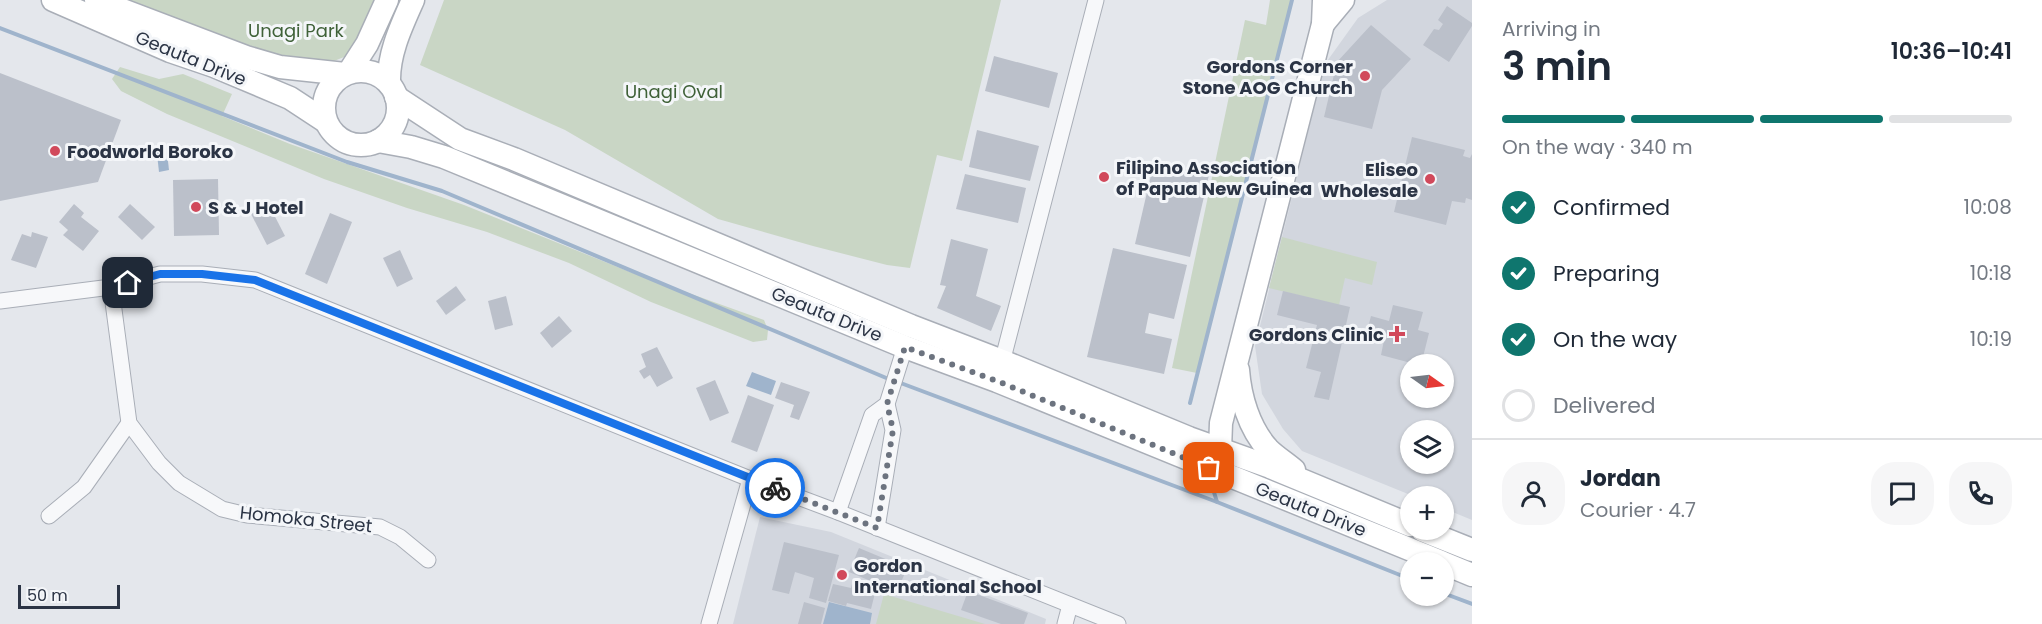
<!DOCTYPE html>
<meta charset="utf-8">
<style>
:root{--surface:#fff;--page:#f6f6f7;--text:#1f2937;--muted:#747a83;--line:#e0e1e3;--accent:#0f766e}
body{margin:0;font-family:Poppins,sans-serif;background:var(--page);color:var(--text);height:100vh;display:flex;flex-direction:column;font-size:22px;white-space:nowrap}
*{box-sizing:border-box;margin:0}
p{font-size:20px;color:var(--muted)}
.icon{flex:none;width:33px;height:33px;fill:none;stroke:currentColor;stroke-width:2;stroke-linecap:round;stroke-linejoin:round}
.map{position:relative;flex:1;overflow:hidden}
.panel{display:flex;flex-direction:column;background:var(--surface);width:570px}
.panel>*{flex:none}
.needle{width:39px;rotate:104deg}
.fabs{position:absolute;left:1400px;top:354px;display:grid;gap:12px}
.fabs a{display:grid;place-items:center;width:54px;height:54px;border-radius:50%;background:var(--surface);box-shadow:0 2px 4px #0004;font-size:30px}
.scale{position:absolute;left:18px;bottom:15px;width:102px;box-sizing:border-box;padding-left:6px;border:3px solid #2b3445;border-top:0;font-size:16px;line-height:21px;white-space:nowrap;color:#2b3445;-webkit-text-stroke:4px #f4f6f9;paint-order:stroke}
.pin{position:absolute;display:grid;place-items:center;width:51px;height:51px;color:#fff;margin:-26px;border-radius:12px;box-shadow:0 3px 9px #0006}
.courier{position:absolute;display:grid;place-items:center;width:60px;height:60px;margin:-30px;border:4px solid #1a73e8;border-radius:50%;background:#fff;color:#222;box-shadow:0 2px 8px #0007}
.head em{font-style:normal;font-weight:600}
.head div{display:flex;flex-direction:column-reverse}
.head{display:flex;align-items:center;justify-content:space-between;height:102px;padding:0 30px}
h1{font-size:39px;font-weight:600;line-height:45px}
.bar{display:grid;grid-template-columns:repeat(4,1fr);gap:9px 6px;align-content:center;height:72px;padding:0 30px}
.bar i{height:8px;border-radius:4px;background:var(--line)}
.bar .selected{background:var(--accent)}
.bar p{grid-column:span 4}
.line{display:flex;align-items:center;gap:15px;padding:0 30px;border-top:2px solid var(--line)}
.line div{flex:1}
.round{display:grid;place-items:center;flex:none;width:63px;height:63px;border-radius:24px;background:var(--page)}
ol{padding:0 30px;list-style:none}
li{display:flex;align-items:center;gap:18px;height:66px}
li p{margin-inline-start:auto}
li .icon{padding:6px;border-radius:50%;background:var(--accent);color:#fff;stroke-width:4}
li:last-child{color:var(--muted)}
li i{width:33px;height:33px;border:3px solid var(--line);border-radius:50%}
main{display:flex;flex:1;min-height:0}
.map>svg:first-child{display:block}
.built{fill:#d2d6de;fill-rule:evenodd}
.green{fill:#c9d6c5}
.water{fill:#9fb4cc}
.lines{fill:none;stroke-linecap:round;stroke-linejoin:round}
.stream{stroke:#9fb4cc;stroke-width:4}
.building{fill:#bbc0ca}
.minor-casing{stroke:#a9aeb7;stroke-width:17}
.secondary-casing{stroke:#a9aeb7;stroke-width:25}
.minor{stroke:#f7f8fa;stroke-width:15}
.secondary{stroke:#fff;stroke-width:22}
.done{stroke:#6c737f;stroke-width:6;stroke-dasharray:0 10.8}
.route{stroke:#1a73e8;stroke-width:8}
.poi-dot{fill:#d1495b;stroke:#f4f6f9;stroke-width:2}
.labels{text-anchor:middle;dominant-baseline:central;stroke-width:6;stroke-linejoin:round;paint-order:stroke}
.park-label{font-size:18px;fill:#3f6138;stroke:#f4f6f9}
.street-label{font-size:18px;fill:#2b3445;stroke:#f4f6f9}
.poi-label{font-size:18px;font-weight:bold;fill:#2b3445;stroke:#f4f6f9;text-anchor:start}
</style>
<main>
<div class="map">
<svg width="1472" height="624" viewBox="0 0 1472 624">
<rect width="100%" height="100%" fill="#e4e7ec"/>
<g class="built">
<path d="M 1387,0 L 1472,0 L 1472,520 L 1443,508 L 1443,496 L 1413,496 L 1302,451 L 1283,429 L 1262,394 L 1255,346 L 1325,64 L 1358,18 ZM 1410,364 L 1443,364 L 1443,398 L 1410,398 ZM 1410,430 L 1443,430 L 1443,464 L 1410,464 Z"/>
<path d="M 760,517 L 831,532 L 1046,619 L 1045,624 L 733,624 Z"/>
</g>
<g class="green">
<path d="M 124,0 L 376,0 L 356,48 L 349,55 L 334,61 L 292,60 L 261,55 Z"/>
<path d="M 444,0 L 1001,0 L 962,161 L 937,155 L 910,268 L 887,265 L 813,246 L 718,219 L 565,130 L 420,65 Z"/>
<path d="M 1270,0 L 1292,0 L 1292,4 L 1197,373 L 1172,368 L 1245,20 L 1266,25 Z"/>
<path d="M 120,67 L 159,79 L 183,74 L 232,94 L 222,116 L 290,144 L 464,205 L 630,272 L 764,320 L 768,330 L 767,340 L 753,342 L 651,302 L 569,263 L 487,232 L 407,208 L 324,179 L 167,114 L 121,91 L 112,79 Z"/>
<path d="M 1282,237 L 1377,262 L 1372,285 L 1345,278 L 1339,305 L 1269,288 Z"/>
<path d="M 884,594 L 985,624 L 876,624 Z"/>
</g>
<g class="water">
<path d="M 166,144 L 169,170 L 159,172 L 156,145 Z"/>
<path d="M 752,372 L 776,381 L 771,395 L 746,386 Z"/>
<path d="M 829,602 L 872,613 L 870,624 L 823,624 Z"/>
</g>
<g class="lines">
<g class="stream">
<path d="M 0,28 L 347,162 L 442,191 L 891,380"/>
<path d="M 898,382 L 1217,502 L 1410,579"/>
<path d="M 1190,403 L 1292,0"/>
<path d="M 1209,476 L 1217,502"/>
<path d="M 1443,593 L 1472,604"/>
</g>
</g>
<g class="building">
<path d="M 1447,6 L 1472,23 L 1472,26 L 1449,62 L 1423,45 L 1434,29 L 1439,30 L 1443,24 L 1438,20 Z"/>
<path d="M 1371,25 L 1411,59 L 1382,90 L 1372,129 L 1324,117 L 1337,62 Z"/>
<path d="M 994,56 L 1058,73 L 1049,108 L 985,91 Z"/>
<path d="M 0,73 L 121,120 L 98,182 L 0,201 Z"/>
<path d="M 977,130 L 1039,146 L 1030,181 L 969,167 Z"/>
<path d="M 1412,137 L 1465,150 L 1463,156 L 1470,158 L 1472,154 L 1472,200 L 1466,198 L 1465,203 L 1452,201 L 1446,225 L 1394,212 Z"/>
<path d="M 1154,162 L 1209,175 L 1190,257 L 1135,244 Z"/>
<path d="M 965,174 L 1026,188 L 1018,223 L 956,209 Z"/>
<path d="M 218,179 L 219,235 L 174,236 L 173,180 Z"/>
<path d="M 74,204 L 84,213 L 81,217 L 99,231 L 83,251 L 63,235 L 68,230 L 59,222 Z"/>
<path d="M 130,204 L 155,227 L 142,240 L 118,217 Z"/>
<path d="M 269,205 L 285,236 L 267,245 L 251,214 Z"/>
<path d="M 330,213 L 352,222 L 327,284 L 305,274 Z"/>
<path d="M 32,232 L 48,237 L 36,268 L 11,260 L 22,234 L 31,237 Z"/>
<path d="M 951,239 L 988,249 L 976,296 L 1001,306 L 991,331 L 937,308 L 946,286 L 940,285 Z"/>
<path d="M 1113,248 L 1187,265 L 1174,319 L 1149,313 L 1145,333 L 1172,339 L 1164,374 L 1087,357 Z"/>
<path d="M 400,250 L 413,279 L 397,287 L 383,258 Z"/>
<path d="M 456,286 L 466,300 L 446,315 L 436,301 Z"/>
<path d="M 1283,291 L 1350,307 L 1329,400 L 1314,397 L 1321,372 L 1306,368 L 1317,325 L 1277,315 Z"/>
<path d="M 506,296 L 513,325 L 495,330 L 488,301 Z"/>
<path d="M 1393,305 L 1423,312 L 1418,330 L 1429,333 L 1422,361 L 1412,358 L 1411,363 L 1381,355 L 1384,340 L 1366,335 L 1371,316 L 1389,321 Z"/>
<path d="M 559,316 L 572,331 L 552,348 L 540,333 Z"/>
<path d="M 657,347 L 673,378 L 657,387 L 650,375 L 644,379 L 639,371 L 646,367 L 641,354 Z"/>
<path d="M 715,380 L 729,413 L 710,421 L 696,388 Z"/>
<path d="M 781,382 L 810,392 L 799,420 L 790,417 L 794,405 L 775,398 Z"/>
<path d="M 748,395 L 774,405 L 757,452 L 731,442 Z"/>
<path d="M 784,542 L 839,555 L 826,603 L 809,598 L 814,578 L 795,572 L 789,594 L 772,590 Z"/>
<path d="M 859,548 L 907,568 L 897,592 L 849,572 Z"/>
<path d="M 833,584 L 851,588 L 852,584 L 876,589 L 871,609 L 847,603 L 846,606 L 828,601 Z"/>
<path d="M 968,591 L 1028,613 L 1024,624 L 1001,624 L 961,610 Z"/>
<path d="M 804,602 L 825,608 L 821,624 L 798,624 Z"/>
</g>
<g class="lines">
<g class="minor-casing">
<g id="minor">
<path d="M 111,287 L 129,423 L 159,463 L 179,483 L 222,509 L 247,515 L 380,527 L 400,537 L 428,560"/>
<path d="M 0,301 L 111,287 L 160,274 L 202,274 L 255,280 L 750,479 L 838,512 L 1118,624"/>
<path d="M 1000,370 L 1096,0"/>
<path d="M 838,512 L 872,415 L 887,404 L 905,347"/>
<path d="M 49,516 L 84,487 L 129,423"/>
<path d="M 877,528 L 893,430 L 887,404"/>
<path d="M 709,624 L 750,479"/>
<path d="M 1065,624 L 1070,605"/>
</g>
</g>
<g class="secondary-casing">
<g id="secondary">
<path d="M 53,0 L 170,51 L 214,66 L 290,98 L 325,121"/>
<path d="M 96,0 L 246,57 L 280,67 L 345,74"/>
<path d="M 1323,24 L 1343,0"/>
<circle cx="361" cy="108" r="37"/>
<path d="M 349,72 L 367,44 L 387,0"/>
<path d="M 389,83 C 388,54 401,27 413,0"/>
<path d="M 396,97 L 460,139 L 514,159 L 911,326 L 1002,361 L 1189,438 L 1270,467 L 1410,525"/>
<path d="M 378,141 L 411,147 L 444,157 L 905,347 L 997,381 L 1441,562"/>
<path d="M 1238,370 C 1240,397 1249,428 1268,449 C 1276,457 1286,463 1294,470"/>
<path d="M 1216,463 L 1220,450 L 1221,423 L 1323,24 L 1324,0"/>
<path d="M 1422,530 L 1472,550"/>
<path d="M 1443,563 L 1472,575"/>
</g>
</g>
<use href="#minor" class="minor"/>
<use href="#secondary" class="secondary"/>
</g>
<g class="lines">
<path class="done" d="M 775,488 L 877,528 L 893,430 L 887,404 L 905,347 L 997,381 L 1209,468"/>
<path class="route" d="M 128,283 L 160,274 L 202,274 L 255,280 L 775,488"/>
</g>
<g class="poi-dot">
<circle cx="1365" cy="76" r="6"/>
<circle cx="55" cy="151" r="6"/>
<circle cx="1104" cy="177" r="6"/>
<circle cx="1430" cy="179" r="6"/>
<circle cx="196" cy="207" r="6"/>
<path d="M1394 325h6v6h6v6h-6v6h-6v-6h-6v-6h6z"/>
<circle cx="842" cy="575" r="6"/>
</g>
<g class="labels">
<g class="park-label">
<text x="296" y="30">Unagi Park</text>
<text x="674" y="91">Unagi Oval</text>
</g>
<g class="street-label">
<text transform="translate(191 58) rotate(22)">Geauta Drive</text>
<text transform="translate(827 314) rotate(22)">Geauta Drive</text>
<text transform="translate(1311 509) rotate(22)">Geauta Drive</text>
<text transform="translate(306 519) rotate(6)">Homoka Street</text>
</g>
<g class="poi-label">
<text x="1353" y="66" text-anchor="end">Gordons Corner<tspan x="1353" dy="21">Stone AOG Church</tspan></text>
<text x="67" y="151">Foodworld Boroko</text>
<text x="1116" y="167">Filipino Association<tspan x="1116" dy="21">of Papua New Guinea</tspan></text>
<text x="1418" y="169" text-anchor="end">Eliseo<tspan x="1418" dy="21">Wholesale</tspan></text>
<text x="208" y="207">S &amp; J Hotel</text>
<text x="1384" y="334" text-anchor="end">Gordons Clinic</text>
<text x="854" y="565">Gordon<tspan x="854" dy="21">International School</tspan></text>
</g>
</g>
</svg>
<div class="fabs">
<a><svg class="needle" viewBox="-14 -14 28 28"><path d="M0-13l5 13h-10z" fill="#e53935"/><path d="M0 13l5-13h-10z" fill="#747a83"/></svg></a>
<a><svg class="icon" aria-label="layers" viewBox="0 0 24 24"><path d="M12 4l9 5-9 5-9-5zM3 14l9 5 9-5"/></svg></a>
<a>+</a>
<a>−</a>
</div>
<div class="scale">50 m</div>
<div class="pin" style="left:1209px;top:468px;background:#ea580c"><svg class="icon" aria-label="bag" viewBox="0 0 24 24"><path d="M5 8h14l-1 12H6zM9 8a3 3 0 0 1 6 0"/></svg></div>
<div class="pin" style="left:128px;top:283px;background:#1f2937"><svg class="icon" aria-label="home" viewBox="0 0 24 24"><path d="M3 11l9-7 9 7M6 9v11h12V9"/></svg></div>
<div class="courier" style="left:775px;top:488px"><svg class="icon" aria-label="bike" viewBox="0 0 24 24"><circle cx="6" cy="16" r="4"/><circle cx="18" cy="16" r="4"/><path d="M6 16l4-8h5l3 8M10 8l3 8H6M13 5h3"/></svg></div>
</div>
<section class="panel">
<div class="head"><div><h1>3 min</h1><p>Arriving in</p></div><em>10:36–10:41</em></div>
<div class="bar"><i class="selected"></i><i class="selected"></i><i class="selected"></i><i></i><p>On the way · 340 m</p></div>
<ol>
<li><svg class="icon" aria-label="check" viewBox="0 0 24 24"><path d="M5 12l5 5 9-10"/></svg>Confirmed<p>10:08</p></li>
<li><svg class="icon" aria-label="check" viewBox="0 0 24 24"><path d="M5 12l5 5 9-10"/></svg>Preparing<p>10:18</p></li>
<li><svg class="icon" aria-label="check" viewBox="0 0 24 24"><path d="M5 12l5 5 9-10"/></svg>On the way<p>10:19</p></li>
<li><i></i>Delivered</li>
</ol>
<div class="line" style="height:108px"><a class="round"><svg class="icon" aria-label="person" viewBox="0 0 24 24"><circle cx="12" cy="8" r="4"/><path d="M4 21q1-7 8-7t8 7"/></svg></a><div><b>Jordan</b><p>Courier · 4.7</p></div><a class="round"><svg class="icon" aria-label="chat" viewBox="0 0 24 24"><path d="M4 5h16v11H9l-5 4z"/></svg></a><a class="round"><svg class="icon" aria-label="phone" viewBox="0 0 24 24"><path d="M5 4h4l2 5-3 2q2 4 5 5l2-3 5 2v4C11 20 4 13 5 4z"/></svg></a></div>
</section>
</main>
